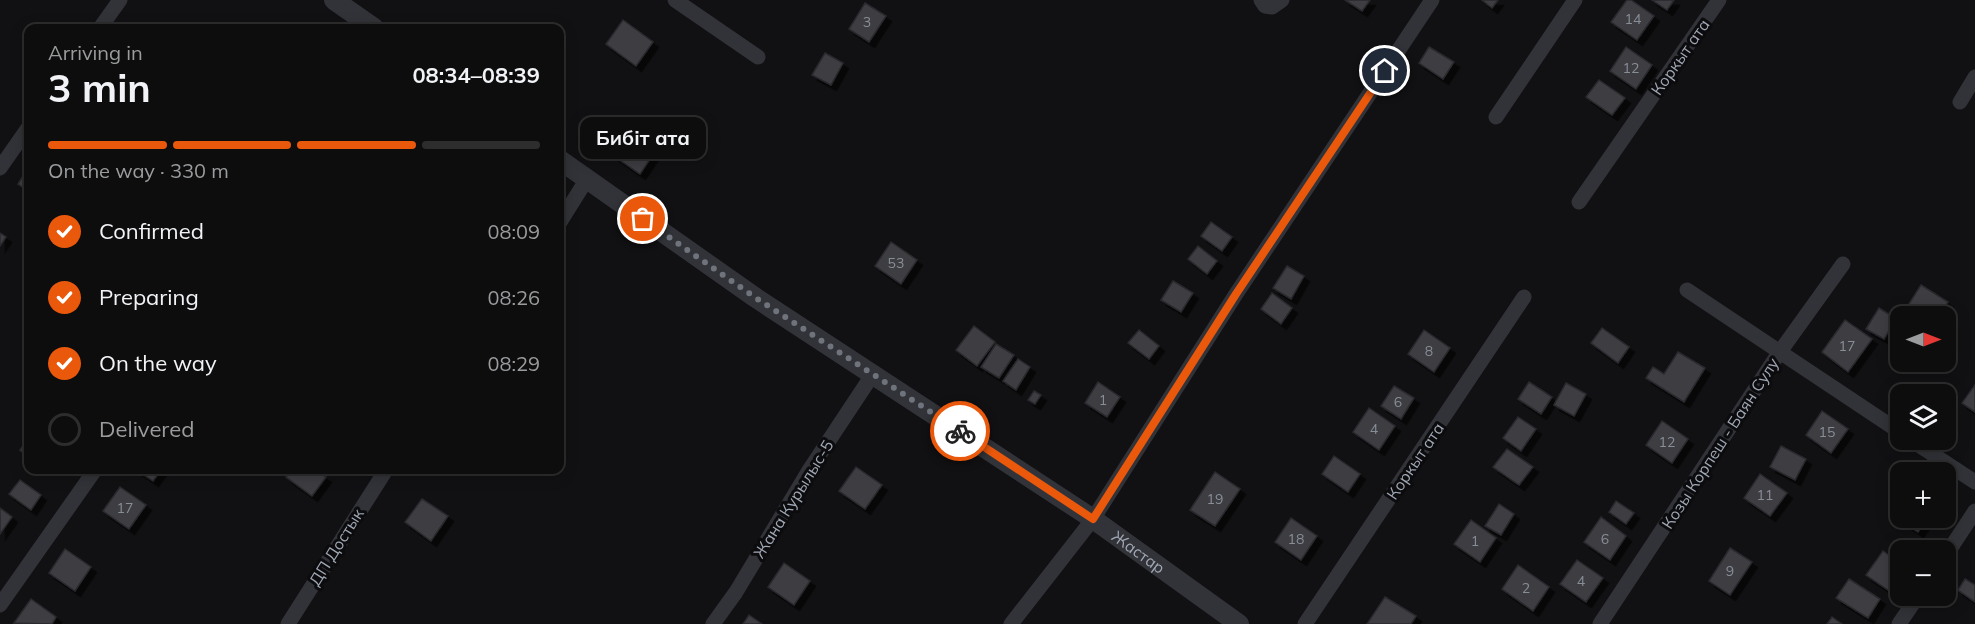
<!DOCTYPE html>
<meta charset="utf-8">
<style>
:root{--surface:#0d0d0e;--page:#1b1b1c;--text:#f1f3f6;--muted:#9a9c9e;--line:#2d2d2e;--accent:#ea580c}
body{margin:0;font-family:Mulish,sans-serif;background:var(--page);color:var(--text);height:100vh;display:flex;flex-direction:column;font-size:22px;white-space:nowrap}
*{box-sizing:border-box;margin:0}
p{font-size:20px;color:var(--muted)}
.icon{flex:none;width:33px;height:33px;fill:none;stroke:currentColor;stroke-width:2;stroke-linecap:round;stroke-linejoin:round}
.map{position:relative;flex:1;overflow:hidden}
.side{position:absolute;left:24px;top:24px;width:540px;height:450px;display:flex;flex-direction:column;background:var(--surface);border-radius:12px;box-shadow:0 3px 15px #0003,0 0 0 2px var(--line)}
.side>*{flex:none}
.needle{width:39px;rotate:90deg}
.tools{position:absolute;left:1890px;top:306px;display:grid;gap:12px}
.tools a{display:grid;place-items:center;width:66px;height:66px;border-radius:12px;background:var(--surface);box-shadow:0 3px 15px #0003,0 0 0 2px var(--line);font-size:30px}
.pin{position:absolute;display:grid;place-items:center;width:51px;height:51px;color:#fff;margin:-26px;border:3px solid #fff;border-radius:50%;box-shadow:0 2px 6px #0007}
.courier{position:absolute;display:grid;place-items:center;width:60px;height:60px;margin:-30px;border:4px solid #ea580c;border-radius:50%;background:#fff;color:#222;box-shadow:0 2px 8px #0007}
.bubble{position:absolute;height:42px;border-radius:12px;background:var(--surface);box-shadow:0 3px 15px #0003,0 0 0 2px var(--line);font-size:20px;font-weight:700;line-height:42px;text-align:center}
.overview em{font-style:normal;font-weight:700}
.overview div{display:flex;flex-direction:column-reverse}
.overview{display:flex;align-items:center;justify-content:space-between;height:102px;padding:0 24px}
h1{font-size:39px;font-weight:700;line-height:45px}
.bar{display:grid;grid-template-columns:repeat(4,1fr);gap:9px 6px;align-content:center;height:72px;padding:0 24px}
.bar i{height:8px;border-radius:4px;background:var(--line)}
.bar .current{background:var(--accent)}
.bar p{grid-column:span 4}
ol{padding:0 24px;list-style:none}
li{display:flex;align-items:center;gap:18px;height:66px}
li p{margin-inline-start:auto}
li .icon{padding:6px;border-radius:50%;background:var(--accent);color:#fff;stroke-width:4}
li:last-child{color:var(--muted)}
li i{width:33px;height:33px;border:3px solid var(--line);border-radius:50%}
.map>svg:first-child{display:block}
.building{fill:#3d3e43;stroke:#2b2b2f;stroke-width:1.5;filter:url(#shadow)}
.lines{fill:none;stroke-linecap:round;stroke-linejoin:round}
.minor{stroke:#323338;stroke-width:15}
.tertiary{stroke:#323338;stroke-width:20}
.done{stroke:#6f737c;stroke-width:6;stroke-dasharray:0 10.8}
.route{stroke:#ea580c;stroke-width:8}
.labels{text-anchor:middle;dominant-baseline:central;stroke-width:6;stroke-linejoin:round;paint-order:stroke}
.number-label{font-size:14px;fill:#888e98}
.street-label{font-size:16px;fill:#a1a8b5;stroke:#0c0c0e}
</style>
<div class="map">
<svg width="1975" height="624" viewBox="0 0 1975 624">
<defs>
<filter id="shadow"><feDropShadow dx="5.5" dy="5.5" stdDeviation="0" flood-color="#0009"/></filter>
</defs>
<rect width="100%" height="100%" fill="#111113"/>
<g class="building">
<path d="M 1345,0 L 1370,0 L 1362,11 Z"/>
<path d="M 1482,0 L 1498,0 L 1492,8 Z"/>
<path d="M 1627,0 L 1631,0 L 1654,16 L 1637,40 L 1611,22 Z"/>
<path d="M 1652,0 L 1674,0 L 1667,10 Z"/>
<path d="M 865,3 L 886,16 L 869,42 L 849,29 Z"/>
<path d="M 623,20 L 653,42 L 636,66 L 606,44 Z"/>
<path d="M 1429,47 L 1454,62 L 1443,79 L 1419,63 Z"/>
<path d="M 1626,47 L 1652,65 L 1636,89 L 1610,71 Z"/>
<path d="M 825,53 L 843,63 L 831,85 L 812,75 Z"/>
<path d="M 1599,80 L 1625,98 L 1612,115 L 1586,97 Z"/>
<path d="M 630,132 L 656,150 L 640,174 L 614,156 Z"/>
<path d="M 28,168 L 28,191 L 18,184 Z"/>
<path d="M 1211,222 L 1232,237 L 1222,251 L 1201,236 Z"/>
<path d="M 0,233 L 6,237 L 0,246 Z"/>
<path d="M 891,242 L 917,260 L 901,284 L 875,266 Z"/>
<path d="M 1198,246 L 1217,261 L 1207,274 L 1188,259 Z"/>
<path d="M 1287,266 L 1304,276 L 1291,299 L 1273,288 Z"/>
<path d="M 1173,281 L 1193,293 L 1181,312 L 1161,300 Z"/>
<path d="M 1921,285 L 1948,302 L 1939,316 L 1929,316 L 1909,304 Z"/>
<path d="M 1272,293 L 1292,308 L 1281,324 L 1261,309 Z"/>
<path d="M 1879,308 L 1896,319 L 1884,339 L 1866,329 Z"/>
<path d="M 1845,320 L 1872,339 L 1848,372 L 1822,352 Z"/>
<path d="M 974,326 L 995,342 L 977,366 L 956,350 Z"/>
<path d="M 1602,328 L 1629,347 L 1618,363 L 1591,343 Z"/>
<path d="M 1139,330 L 1159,346 L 1149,359 L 1128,343 Z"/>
<path d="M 1424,330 L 1450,348 L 1434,372 L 1408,354 Z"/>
<path d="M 996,344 L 1014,355 L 999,378 L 981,367 Z"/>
<path d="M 1678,352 L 1705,368 L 1684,402 L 1646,378 L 1653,367 L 1664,374 Z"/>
<path d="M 1018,359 L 1030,367 L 1016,390 L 1003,381 Z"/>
<path d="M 1098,382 L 1120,397 L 1107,417 L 1085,403 Z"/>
<path d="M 1529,382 L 1552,397 L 1541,414 L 1518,399 Z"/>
<path d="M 1566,383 L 1586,394 L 1574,416 L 1554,405 Z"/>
<path d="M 1975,385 L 1975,412 L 1962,403 Z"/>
<path d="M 1394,386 L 1414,398 L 1401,419 L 1381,406 Z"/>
<path d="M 1034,391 L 1041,395 L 1035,404 L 1028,400 Z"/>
<path d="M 1369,408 L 1395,426 L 1379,450 L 1353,432 Z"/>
<path d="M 1822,411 L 1848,429 L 1831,453 L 1806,435 Z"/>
<path d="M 1518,417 L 1536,429 L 1521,451 L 1503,438 Z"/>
<path d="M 1662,421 L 1688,439 L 1672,463 L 1646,445 Z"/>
<path d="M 28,438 L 28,457 L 20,450 Z"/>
<path d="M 1781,446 L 1806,459 L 1795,480 L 1770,467 Z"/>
<path d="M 1507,449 L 1533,467 L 1519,485 L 1493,467 Z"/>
<path d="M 1334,456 L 1360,474 L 1348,492 L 1322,474 Z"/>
<path d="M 856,467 L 882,485 L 865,509 L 839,491 Z"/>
<path d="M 137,470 L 161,470 L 153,481 Z"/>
<path d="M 292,470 L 315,470 L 326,477 L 312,496 L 286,477 Z"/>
<path d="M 1215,472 L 1240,489 L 1215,526 L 1190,510 Z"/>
<path d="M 1760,474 L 1787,493 L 1770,516 L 1744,498 Z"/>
<path d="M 20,480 L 41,495 L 31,510 L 9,494 Z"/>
<path d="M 120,487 L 146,505 L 129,529 L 103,511 Z"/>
<path d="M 422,499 L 448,516 L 431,541 L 405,522 Z"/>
<path d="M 1616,501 L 1634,513 L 1626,524 L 1609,512 Z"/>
<path d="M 1900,501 L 1900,518 L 1928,518 L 1918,532 L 1892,514 Z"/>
<path d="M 1499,504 L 1514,514 L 1501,535 L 1485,526 Z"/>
<path d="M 0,508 L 12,517 L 0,534 Z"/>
<path d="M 1601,517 L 1626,536 L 1610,560 L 1584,542 Z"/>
<path d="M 1291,518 L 1317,536 L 1301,560 L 1275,542 Z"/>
<path d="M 1471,520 L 1496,538 L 1480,562 L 1454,544 Z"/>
<path d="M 1730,548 L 1752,562 L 1730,595 L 1709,581 Z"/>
<path d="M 65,549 L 91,567 L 75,591 L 49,573 Z"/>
<path d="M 1883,551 L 1900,563 L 1900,572 L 1888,590 L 1866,575 Z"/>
<path d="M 1577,560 L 1603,578 L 1586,602 L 1560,584 Z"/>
<path d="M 784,563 L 810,581 L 794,605 L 768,587 Z"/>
<path d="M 1518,565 L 1549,587 L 1533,611 L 1502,589 Z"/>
<path d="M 1849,579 L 1880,599 L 1868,618 L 1836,598 Z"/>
<path d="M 1965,579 L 1975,585 L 1975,602 L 1958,590 Z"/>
<path d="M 1385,597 L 1416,616 L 1411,624 L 1367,624 Z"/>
<path d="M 31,599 L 56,617 L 52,624 L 14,623 Z"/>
<path d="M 749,615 L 762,624 L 743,624 Z"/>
<path d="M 1832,617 L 1842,624 L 1827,624 Z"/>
</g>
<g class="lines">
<g class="minor">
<path d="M 675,0 L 758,57"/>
<path d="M 1261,0 L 1265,6 L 1272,7 L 1282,0"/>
<path d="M 100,28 L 120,0"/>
<path d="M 1960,102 L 1975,77"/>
<path d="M 1496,117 L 1575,0"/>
<path d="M 0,168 L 28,128"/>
<path d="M 1579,202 L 1719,0"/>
<path d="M 560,222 L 587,179"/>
<path d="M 1687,290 L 1900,432"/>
<path d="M 1911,440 L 1975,482"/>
<path d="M 1946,555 L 1975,511"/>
<path d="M 0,605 L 95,470"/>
<path d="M 288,624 L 386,470"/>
<path d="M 713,624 L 736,592 L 808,472 L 873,374"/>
<path d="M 1011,624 L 1093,519 L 1236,294 L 1432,0"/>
<path d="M 1305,624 L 1524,297"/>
<path d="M 1600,624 L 1779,353 L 1843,264"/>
<path d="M 1899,624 L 1918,596"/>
</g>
<g class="tertiary">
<path d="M 334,0 L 374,28"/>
<path id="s1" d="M 560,160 L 756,298 L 1093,519 L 1239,624"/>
</g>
</g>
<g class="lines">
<path class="done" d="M 643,219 L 756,298 L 960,431"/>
<path class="route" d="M 960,431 L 1093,519 L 1236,294 L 1385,71"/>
</g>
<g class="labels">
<g class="number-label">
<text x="1633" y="19">14</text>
<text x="867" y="22">3</text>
<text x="1631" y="68">12</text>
<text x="896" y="263">53</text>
<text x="1847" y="346">17</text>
<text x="1429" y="351">8</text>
<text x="1103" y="400">1</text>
<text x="1398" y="402">6</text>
<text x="1374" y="429">4</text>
<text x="1827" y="432">15</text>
<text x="1667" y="442">12</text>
<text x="1765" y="495">11</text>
<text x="1215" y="499">19</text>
<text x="125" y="508">17</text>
<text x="1296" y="539">18</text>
<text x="1605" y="539">6</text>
<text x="1475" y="541">1</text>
<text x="1730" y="571">9</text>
<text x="1581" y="581">4</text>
<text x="1526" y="588">2</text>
</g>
<g class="street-label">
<text transform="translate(1680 57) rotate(-55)">Коркыт ата</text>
<text transform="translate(1720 443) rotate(-57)">Козы Корпеш - Баян Сулу</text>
<text transform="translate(1415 461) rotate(-56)">Коркыт ата</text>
<text transform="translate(793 499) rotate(-58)">Жана Курылыс-5</text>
<text transform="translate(336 547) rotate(-58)">ДП Достык</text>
<text stroke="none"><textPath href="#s1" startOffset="699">Жастар</textPath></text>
</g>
</g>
</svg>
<div class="tools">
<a><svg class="needle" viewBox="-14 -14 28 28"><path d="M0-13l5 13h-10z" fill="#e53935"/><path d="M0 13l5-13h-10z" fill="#9a9c9e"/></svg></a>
<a><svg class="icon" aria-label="layers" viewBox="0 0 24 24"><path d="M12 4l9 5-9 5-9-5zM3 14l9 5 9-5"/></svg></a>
<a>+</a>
<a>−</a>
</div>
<div class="pin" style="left:643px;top:219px;background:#ea580c"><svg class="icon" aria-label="bag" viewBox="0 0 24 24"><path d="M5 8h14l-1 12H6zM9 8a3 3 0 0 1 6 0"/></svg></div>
<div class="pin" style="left:1385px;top:71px;background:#1f2937"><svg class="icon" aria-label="home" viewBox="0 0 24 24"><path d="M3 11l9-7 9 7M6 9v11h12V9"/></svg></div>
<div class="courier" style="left:960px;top:431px"><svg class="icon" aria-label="bike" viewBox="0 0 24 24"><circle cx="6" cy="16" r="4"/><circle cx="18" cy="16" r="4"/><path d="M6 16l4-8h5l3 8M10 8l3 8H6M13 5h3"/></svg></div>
<div class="bubble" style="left:580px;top:117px;width:126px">Бибіт ата</div>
<section class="side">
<div class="overview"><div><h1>3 min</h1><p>Arriving in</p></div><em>08:34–08:39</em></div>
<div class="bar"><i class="current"></i><i class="current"></i><i class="current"></i><i></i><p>On the way · 330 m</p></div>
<ol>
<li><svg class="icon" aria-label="check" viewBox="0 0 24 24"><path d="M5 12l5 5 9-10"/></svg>Confirmed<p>08:09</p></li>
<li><svg class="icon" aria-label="check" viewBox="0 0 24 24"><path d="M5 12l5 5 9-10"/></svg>Preparing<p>08:26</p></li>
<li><svg class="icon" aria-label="check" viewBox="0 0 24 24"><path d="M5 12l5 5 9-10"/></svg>On the way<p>08:29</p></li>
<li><i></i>Delivered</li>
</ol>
</section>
</div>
